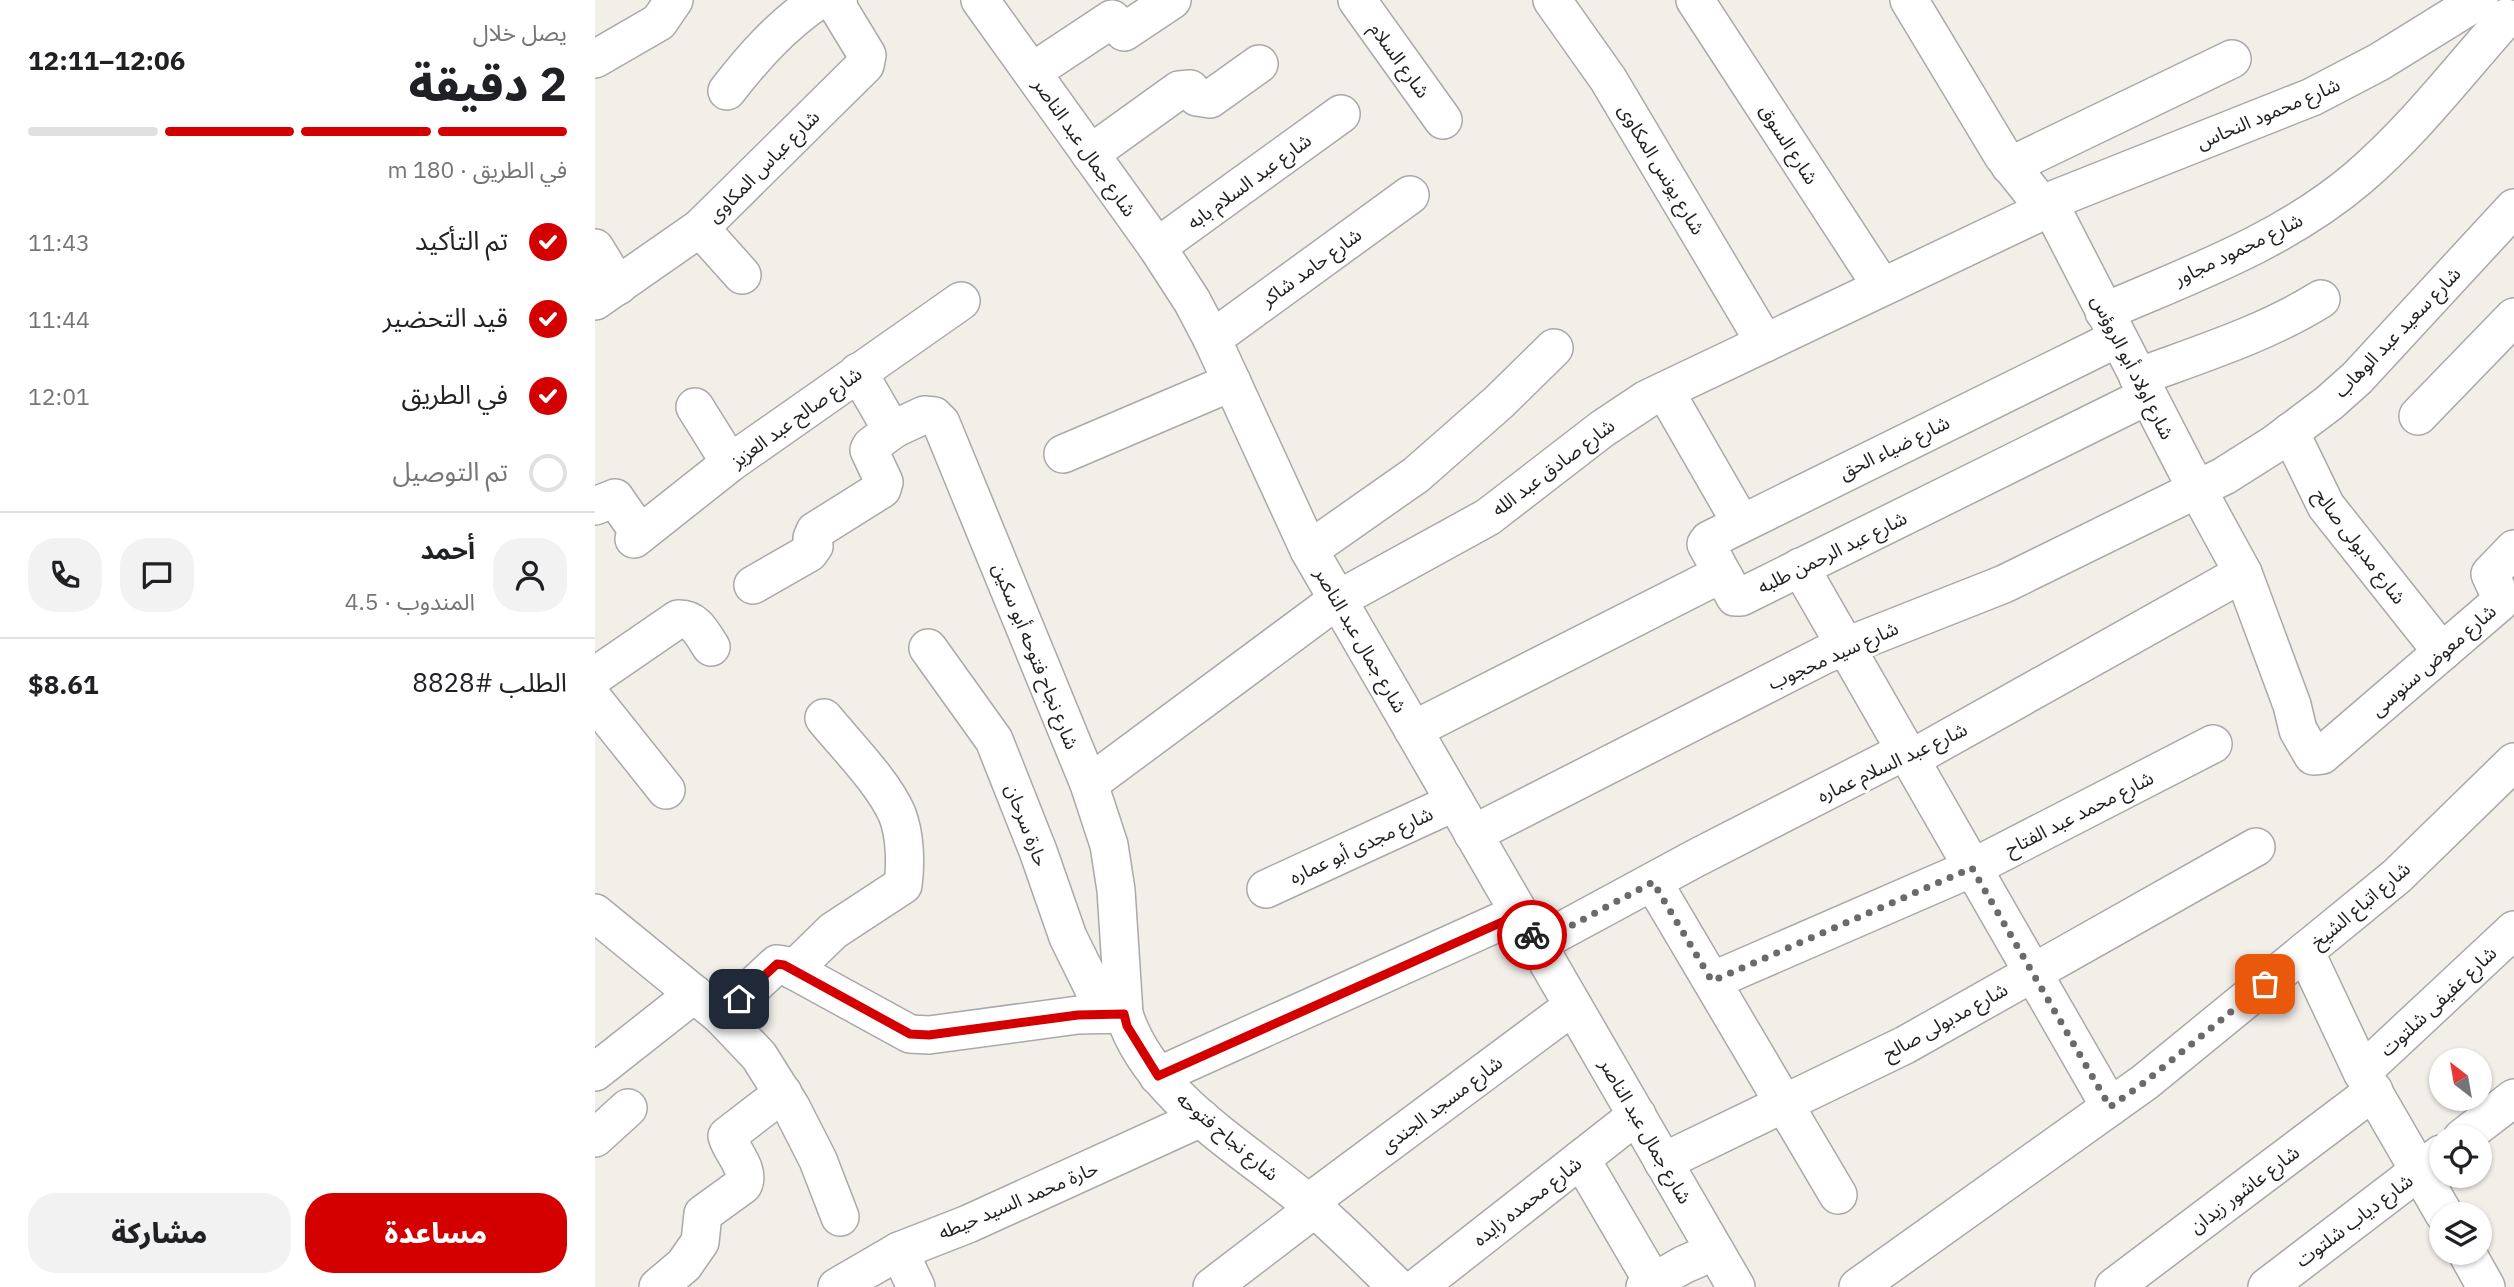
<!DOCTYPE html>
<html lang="ar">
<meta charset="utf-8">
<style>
:root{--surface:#fff;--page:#f2f2f2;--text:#202124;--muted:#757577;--line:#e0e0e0;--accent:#d40000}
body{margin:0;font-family:"IBM Plex Sans","Noto Sans Arabic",sans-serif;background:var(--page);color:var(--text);direction:rtl;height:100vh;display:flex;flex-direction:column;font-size:26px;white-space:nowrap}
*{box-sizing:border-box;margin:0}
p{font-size:23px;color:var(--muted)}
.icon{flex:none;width:38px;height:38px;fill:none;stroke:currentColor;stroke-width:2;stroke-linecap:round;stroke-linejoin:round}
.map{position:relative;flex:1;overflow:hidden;direction:ltr}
.drawer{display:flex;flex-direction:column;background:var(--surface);width:595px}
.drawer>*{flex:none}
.needle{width:46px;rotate:329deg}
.controls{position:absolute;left:1834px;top:1048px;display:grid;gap:14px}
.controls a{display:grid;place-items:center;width:63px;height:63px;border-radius:50%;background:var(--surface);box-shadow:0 2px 5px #0004;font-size:35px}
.pin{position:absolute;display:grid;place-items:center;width:60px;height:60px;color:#fff;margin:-30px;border-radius:14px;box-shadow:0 4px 10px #0006}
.courier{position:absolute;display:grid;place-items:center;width:70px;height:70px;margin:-35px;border:5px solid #d40000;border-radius:50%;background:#fff;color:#222;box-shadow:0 2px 9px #0007}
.summary em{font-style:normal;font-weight:800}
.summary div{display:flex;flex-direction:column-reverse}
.summary{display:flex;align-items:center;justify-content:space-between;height:119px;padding:0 28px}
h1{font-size:46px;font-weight:800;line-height:52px}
.bar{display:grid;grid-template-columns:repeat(4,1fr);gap:10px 7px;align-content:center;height:84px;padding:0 28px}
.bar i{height:9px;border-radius:5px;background:var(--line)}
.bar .selected{background:var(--accent)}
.bar p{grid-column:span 4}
.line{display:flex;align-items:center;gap:18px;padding:0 28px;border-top:2px solid var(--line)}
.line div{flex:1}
.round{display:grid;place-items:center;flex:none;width:74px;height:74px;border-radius:28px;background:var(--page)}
ol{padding:0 28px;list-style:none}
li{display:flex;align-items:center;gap:21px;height:77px}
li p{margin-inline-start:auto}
li .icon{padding:7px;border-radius:50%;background:var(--accent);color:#fff;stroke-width:4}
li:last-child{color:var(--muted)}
li i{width:38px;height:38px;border:4px solid var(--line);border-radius:50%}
.cta{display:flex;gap:14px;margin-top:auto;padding:14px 28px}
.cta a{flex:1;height:80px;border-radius:28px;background:var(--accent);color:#fff;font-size:28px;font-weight:800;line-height:80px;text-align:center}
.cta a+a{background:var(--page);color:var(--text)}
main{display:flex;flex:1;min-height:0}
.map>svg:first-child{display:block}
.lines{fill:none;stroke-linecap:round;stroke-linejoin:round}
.street-casing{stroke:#a9a9a9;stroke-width:40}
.street{stroke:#fff;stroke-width:37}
.done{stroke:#6b6a68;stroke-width:7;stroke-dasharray:0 12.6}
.route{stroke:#d40000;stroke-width:9}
.labels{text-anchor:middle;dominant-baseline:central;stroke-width:6;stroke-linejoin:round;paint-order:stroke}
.street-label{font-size:19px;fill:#222;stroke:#fff}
</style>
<main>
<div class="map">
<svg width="1919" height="1287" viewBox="0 0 1919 1287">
<rect width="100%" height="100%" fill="#f2efe9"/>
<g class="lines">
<g class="street-casing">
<g id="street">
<path d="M 385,0 L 562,247 L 597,301 L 617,339 L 714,550 L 1141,1287"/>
<path d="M 762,0 L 848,120"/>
<path d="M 957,0 L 1013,79 L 1170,343"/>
<path d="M 1100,0 L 1287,287"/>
<path d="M 1314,0 L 1408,156 L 1439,195 L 1456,207 L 1590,467 L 1648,573 L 1697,705 L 1703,730 L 1718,756 L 1727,755 L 1904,603 L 1906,598 L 1895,574 L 1919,549"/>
<path d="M 0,59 L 64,22 L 79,0"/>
<path d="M 437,72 L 517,19 L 529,32 L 577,0"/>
<path d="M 132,91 C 159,56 187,25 224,0"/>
<path d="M 495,154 L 584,90 L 595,89 L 602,97 L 615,99 L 664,64"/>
<path d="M 1415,166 L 1637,59"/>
<path d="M 1450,203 L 1717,97 L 1784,62 L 1884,0"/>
<path d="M 105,228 L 147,275"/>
<path d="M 562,247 L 746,114"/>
<path d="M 0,248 L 23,286"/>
<path d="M 0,301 L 105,228 L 270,65 L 272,55 L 244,9 L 243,0"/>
<path d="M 1509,312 C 1597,274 1689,241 1763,178 C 1818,131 1863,72 1911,18"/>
<path d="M 617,339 L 815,195"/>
<path d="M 263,372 L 295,427 L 299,429 L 329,415 L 339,416 L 346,423 L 494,784 L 514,845 L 521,890 L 529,1014"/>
<path d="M 1543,377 C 1605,354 1670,334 1726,299"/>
<path d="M 1070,391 L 1146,523"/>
<path d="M 100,407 L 135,463"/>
<path d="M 1823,416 L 1919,317"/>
<path d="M 1695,432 L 1731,506 L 1847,652"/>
<path d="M 468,454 L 637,382"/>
<path d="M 0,506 L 20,498 L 45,534"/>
<path d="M 39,539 L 135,463 L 366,301"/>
<path d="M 714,550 L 821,475 L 904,402 L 959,348"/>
<path d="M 1205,567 L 1515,1107"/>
<path d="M 1129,577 L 1111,544 L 1114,540 L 1523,338"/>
<path d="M 158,585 L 214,553 L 219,546 L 217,538 L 220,531 L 287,489 L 289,482 L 274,450 L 276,446 L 299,429"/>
<path d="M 333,648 L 399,740 L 443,851 L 473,937 L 511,1014"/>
<path d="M 0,676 L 83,619 C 101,618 107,634 116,647"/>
<path d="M 0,701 L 71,790"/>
<path d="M 818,730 L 1122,576 L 1129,577 L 1140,597 L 1146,597 L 1552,396"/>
<path d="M 494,784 L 742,600 L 893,517 L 1007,429 L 1052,399 L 1456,207"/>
<path d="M 878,834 L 1229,655 L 1409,584 L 1629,476 L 1678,445 L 1734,403 L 1762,378 L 1919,208"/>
<path d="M 1058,882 L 1243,1195"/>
<path d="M 671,889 L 860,802"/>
<path d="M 0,913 L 126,1016 L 164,1056 L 196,1107 L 223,1160 L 245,1217"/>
<path d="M 942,944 L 1101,858 L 1310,751 L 1322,754 L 1330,751 L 1648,573"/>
<path d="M 1710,951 L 1767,1072 L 1849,1214"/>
<path d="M 198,970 L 238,931 L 308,885 C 311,863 310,834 302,814 C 288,782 251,745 229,718"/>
<path d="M 1117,981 L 1377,868 L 1618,744"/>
<path d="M 126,1016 L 182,964 L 189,965 L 315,1034 L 334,1035 L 483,1015 L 529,1014 C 555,1097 650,1149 713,1203 C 744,1229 773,1259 802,1287"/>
<path d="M 0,1072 L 99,994"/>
<path d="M 1767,1072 L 1919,930"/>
<path d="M 563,1076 L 924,913"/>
<path d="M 0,1138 L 33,1108"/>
<path d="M 1867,1138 L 1919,1098"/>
<path d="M 986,1159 L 1058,1282"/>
<path d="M 1068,1162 L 1310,1045 L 1661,847"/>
<path d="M 713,1203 L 978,1006"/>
<path d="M 304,1251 L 321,1287"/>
<path d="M 1872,1253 L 1891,1287"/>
<path d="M 63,1287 L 89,1265 L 105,1242 L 108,1214 L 148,1185 C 156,1170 136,1151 132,1136 L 188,1093"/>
<path d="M 242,1287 L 304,1251 L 373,1224 L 606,1118"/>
<path d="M 617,1287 L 719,1209"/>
<path d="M 823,1287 L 1042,1115"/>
<path d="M 1050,1287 L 1088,1265 L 1120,1251"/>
<path d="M 1263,1287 L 1550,1082 L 1802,876 L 1919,762"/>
<path d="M 1519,1287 L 1779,1091"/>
<path d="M 1672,1287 L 1846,1154"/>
</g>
</g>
<use href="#street" class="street"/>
</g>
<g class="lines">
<path class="done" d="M 937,935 L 942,944 L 1058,882 L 1117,981 L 1377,868 L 1515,1107 L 1550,1082 L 1670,984"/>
<path class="route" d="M 144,999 L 182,964 L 189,965 L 315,1034 L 334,1035 L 483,1015 L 529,1014 L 532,1026 L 563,1076 L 925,914 L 937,935"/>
</g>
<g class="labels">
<g class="street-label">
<text transform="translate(805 60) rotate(54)">شارع السلام</text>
<text transform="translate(1673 113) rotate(-23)">شارع محمود النحاس</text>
<text transform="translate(1194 144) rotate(57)">شارع السوق</text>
<text transform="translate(490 147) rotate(55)">شارع جمال عبد الناصر</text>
<text transform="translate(168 166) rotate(-45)">شارع عباس المكاوى</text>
<text transform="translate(1067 169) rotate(59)">شارع يونس المكاوى</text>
<text transform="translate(654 181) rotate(-36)">شارع عبد السلام بابه</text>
<text transform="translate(1643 249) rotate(-26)">شارع محمود مجاور</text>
<text transform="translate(716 267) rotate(-36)">شارع حامد شاكر</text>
<text transform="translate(1802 332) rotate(-46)">شارع سعيد عبد الوهاب</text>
<text transform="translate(1538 367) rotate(63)">شارع اولاد أبو الروؤس</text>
<text transform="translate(201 417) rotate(-36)">شارع صالح عبد العزيز</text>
<text transform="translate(1299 447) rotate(-26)">شارع ضياء الحق</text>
<text transform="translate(958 467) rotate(-37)">شارع صادق عبد الله</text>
<text transform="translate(1765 546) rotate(53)">شارع مدبولى صالح</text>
<text transform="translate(1237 552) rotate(-26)">شارع عبد الرحمن طلبه</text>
<text transform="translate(766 640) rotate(60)">شارع جمال عبد الناصر</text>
<text transform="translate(1238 655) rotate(-24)">شارع سيد محجوب</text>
<text transform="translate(441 656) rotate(68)">شارع نجاح فتوحه أبو سكين</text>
<text transform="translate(1838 660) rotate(-41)">شارع معوض سنوسى</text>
<text transform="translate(1297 762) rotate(-25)">شارع عبد السلام عماره</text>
<text transform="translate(1484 813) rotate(-27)">شارع محمد عبد الفتاح</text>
<text transform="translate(432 825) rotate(69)">حارة سرحان</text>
<text transform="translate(766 845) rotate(-25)">شارع مجدى أبو عماره</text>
<text transform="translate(1765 905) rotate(-40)">شارع اتباع الشيخ</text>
<text transform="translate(1843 1001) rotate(-43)">شارع عفيفى شلتوت</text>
<text transform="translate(1350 1021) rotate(-29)">شارع مدبولى صالح</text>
<text transform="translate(846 1104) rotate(-37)">شارع مسجد الجندى</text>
<text transform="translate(1051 1131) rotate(60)">شارع جمال عبد الناصر</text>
<text transform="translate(633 1136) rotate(40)">شارع نجاح فتوحه</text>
<text transform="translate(1649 1189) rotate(-37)">شارع عاشور زيدان</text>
<text transform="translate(423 1200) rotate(-23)">حارة محمد السيد حيطه</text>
<text transform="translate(932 1201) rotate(-38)">شارع محمده زايده</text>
<text transform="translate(1759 1220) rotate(-37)">شارع دياب شلتوت</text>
</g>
</g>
</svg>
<div class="controls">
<a><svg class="needle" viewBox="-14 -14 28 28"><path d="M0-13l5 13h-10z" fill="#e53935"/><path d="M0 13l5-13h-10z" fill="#757577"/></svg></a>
<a><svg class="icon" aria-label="locate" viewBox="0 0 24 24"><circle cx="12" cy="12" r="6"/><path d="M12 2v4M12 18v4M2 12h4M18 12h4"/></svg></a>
<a><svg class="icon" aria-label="layers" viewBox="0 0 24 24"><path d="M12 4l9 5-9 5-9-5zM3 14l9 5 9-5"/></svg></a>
</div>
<div class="pin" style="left:1670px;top:984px;background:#ea580c"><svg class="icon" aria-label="bag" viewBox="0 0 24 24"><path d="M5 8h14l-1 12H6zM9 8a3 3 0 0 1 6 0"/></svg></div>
<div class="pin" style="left:144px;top:999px;background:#1f2937"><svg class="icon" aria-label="home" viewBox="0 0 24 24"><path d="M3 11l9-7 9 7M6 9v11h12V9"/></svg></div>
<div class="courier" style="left:937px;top:935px"><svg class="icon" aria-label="bike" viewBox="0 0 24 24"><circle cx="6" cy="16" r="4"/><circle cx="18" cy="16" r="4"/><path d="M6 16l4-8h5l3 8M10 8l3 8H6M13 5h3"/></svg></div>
</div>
<section class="drawer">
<div class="summary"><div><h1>2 دقيقة</h1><p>يصل خلال</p></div><em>12:06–12:11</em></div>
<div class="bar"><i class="selected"></i><i class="selected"></i><i class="selected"></i><i></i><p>في الطريق · 180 m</p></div>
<ol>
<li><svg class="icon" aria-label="check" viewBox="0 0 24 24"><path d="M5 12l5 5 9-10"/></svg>تم التأكيد<p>11:43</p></li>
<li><svg class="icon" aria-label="check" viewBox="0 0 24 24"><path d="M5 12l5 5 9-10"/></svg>قيد التحضير<p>11:44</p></li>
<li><svg class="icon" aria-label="check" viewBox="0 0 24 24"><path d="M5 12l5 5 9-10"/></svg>في الطريق<p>12:01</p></li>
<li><i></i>تم التوصيل</li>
</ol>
<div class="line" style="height:126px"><a class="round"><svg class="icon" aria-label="person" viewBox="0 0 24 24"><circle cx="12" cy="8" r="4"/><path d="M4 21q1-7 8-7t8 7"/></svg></a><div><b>أحمد</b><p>المندوب · 4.5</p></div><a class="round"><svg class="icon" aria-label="chat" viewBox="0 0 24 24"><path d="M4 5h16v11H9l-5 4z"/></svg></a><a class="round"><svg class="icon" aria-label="phone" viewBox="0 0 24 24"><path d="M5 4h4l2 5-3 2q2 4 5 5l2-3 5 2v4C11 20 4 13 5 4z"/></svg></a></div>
<div class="line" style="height:91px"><div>الطلب #8828</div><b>$8.61</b></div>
<div class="cta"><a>مساعدة</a><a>مشاركة</a></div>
</section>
</main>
